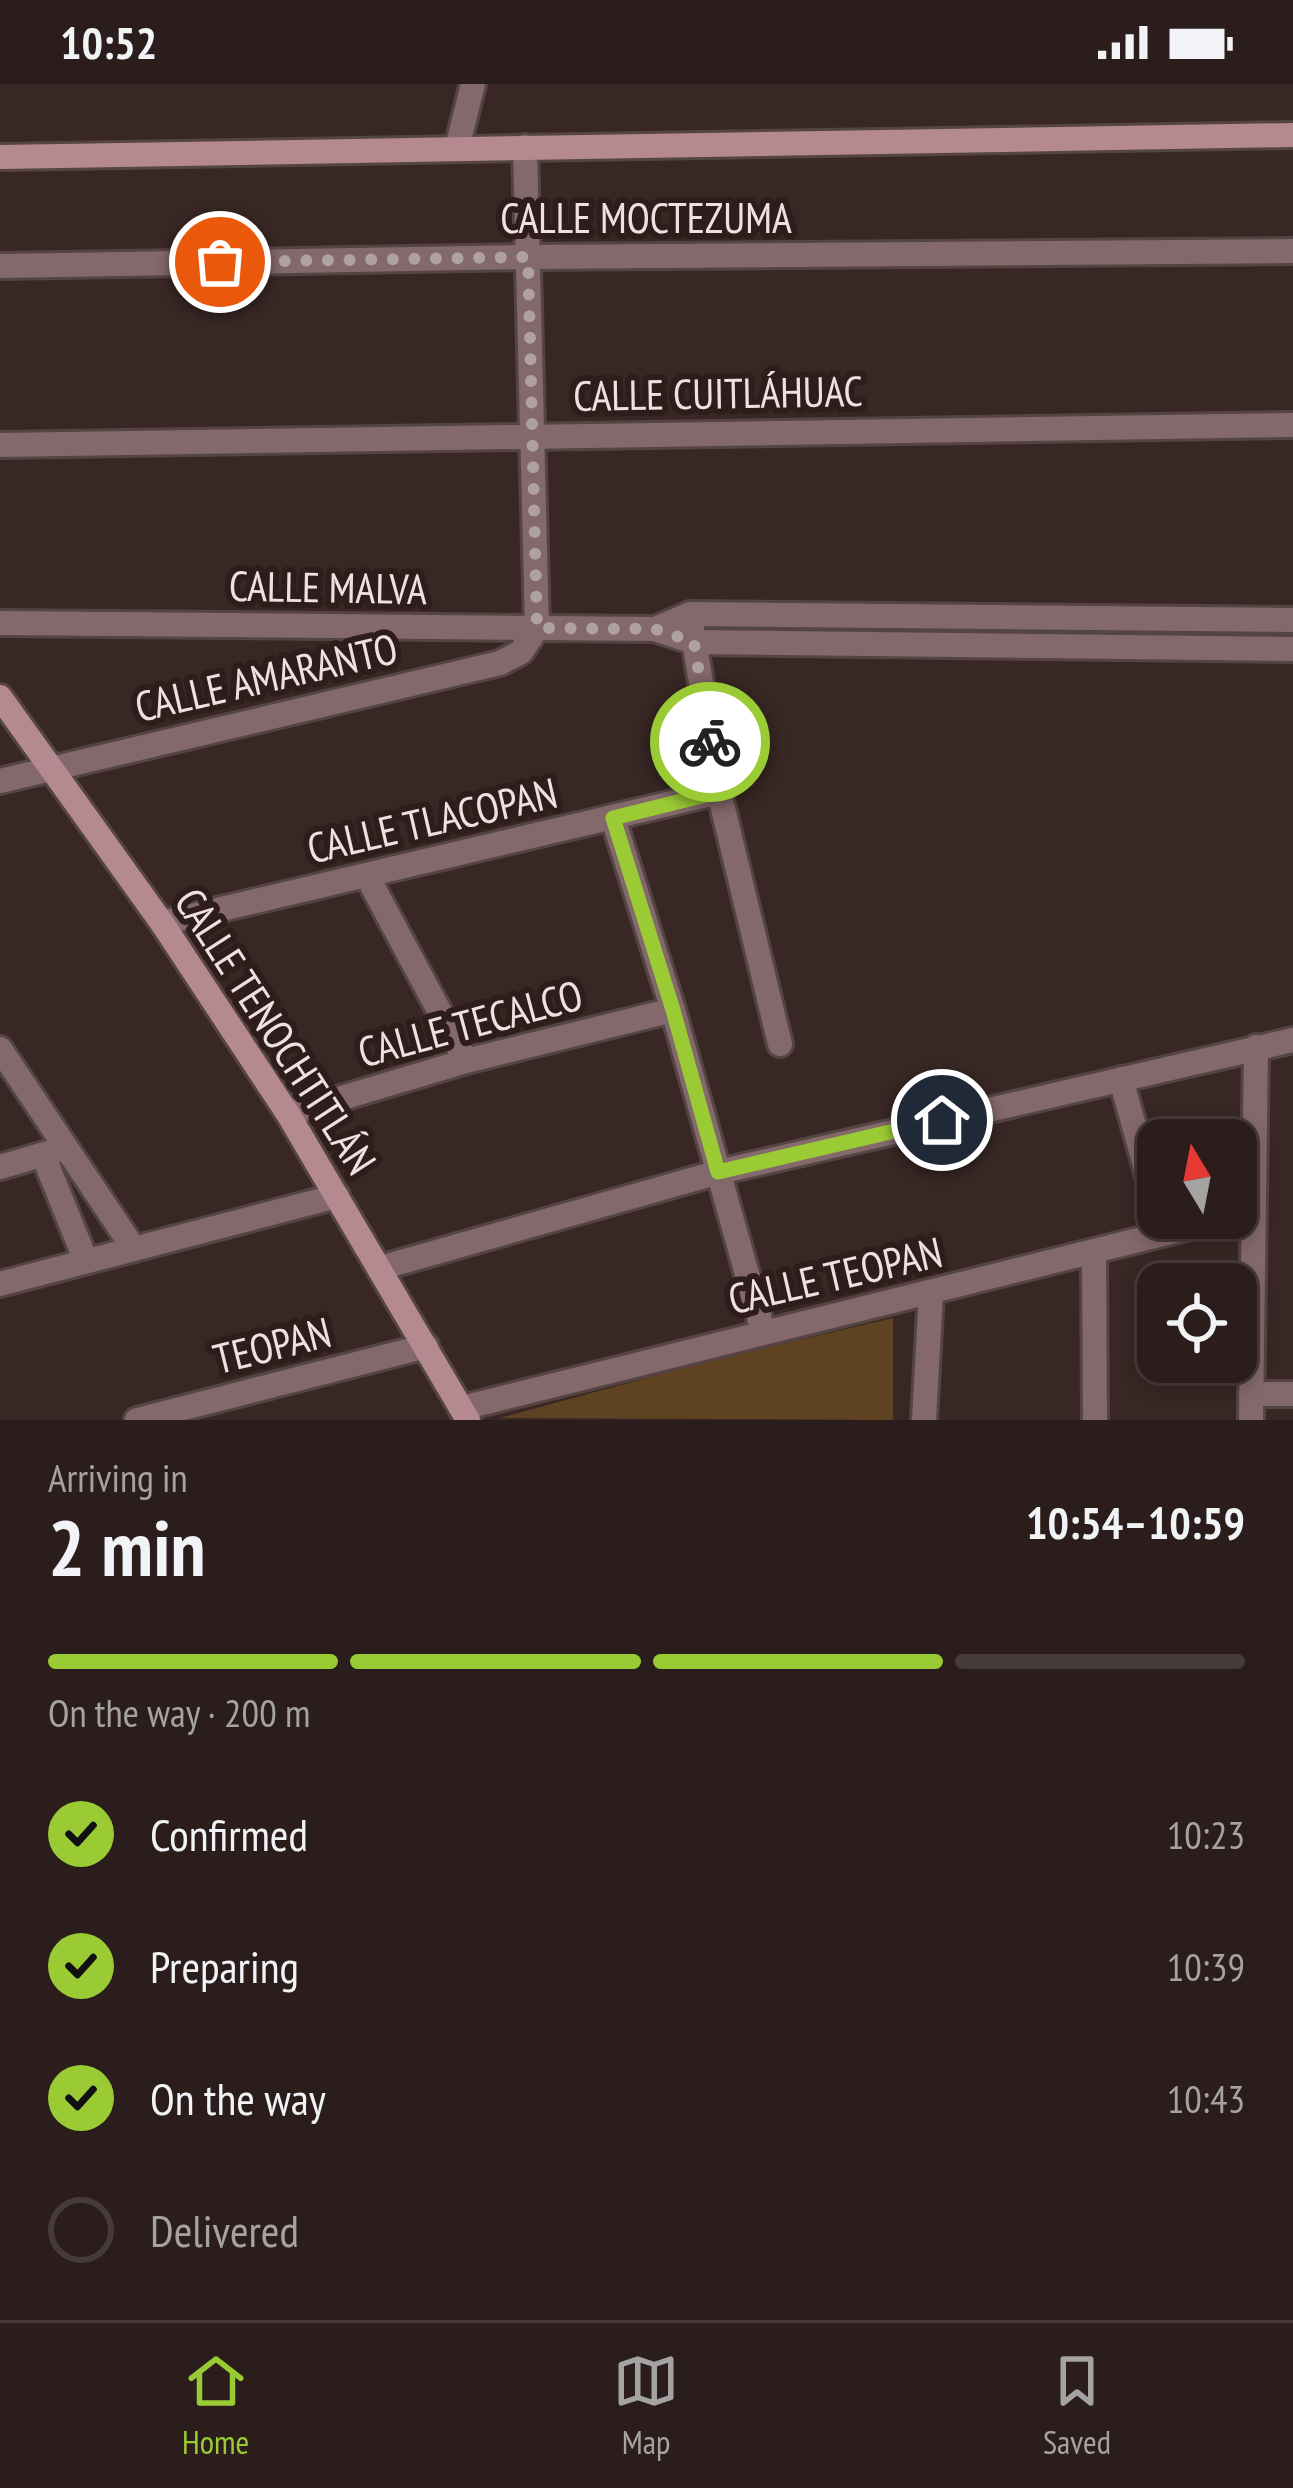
<!DOCTYPE html>
<meta charset="utf-8">
<style>
:root{--surface:#2a1d1b;--page:#362a28;--text:#f1f3f6;--muted:#a5a2a3;--line:#463b3a;--accent:#9acb34}
body{margin:0;font-family:"PT Sans Narrow",sans-serif;background:var(--page);color:var(--text);height:100vh;display:flex;flex-direction:column;font-size:45px;white-space:nowrap}
*{box-sizing:border-box;margin:0}
p{font-size:39px;color:var(--muted)}
.icon{flex:none;width:66px;height:66px;fill:none;stroke:currentColor;stroke-width:2;stroke-linecap:round;stroke-linejoin:round}
.map{position:relative;height:1336px;overflow:hidden}
.details{display:flex;flex-direction:column;background:var(--surface);flex:1}
.details>*{flex:none}
.needle{width:78px;rotate:350deg}
.controls{position:absolute;left:1137px;top:1035px;display:grid;gap:24px}
.controls a{display:grid;place-items:center;width:120px;height:120px;border-radius:24px;background:var(--surface);box-shadow:0 6px 18px #0003,0 0 0 3px var(--line);font-size:60px}
.pin{position:absolute;display:grid;place-items:center;width:102px;height:102px;color:#fff;margin:-51px;border:6px solid #fff;border-radius:50%;box-shadow:0 3px 12px #0007}
.courier{position:absolute;display:grid;place-items:center;width:120px;height:120px;margin:-60px;border:9px solid #9acb34;border-radius:50%;background:#fff;color:#222;box-shadow:0 3px 15px #0007}
.headline em{font-style:normal;font-weight:700}
.headline div{display:flex;flex-direction:column-reverse}
.headline{display:flex;align-items:center;justify-content:space-between;height:204px;padding:0 48px}
h1{font-size:78px;font-weight:700;line-height:90px}
.bar{display:grid;grid-template-columns:repeat(4,1fr);gap:18px 12px;align-content:center;height:144px;padding:0 48px}
.bar i{height:15px;border-radius:9px;background:var(--line)}
.bar .current{background:var(--accent)}
.bar p{grid-column:span 4}
ol{padding:0 48px;list-style:none}
li{display:flex;align-items:center;gap:36px;height:132px}
li p{margin-inline-start:auto}
li .icon{padding:12px;border-radius:50%;background:var(--accent);color:#111;stroke-width:4}
li:last-child{color:var(--muted)}
li i{width:66px;height:66px;border:6px solid var(--line);border-radius:50%}
.status{display:flex;justify-content:space-between;align-items:center;height:84px;padding:0 60px;background:var(--surface);direction:ltr}
.status svg{height:33px;fill:currentColor}
.tab-bar{display:flex;justify-content:space-around;align-items:center;height:168px;border-top:3px solid var(--line);background:var(--surface);font-size:33px;color:var(--muted)}
.tab-bar a{display:grid;justify-items:center;gap:6px}
.tab-bar .current{color:var(--accent)}
.map>svg:first-child{display:block}
.green{fill:#5f4221}
.lines{fill:none;stroke-linecap:round;stroke-linejoin:round}
.street-casing{stroke:#554542;stroke-width:30}
.secondary-casing{stroke:#554542;stroke-width:30}
.street{stroke:#83686c;stroke-width:24}
.secondary{stroke:#b48990;stroke-width:24}
.done{stroke:#aea19e;stroke-width:12;stroke-dasharray:0 21.6}
.route{stroke:#9acb34;stroke-width:15}
.labels{text-anchor:middle;dominant-baseline:central;stroke-width:12;stroke-linejoin:round;paint-order:stroke}
.street-label{font-size:42px;fill:#eee2e0;stroke:#2e1d1b}
</style>
<div class="status"><b>10:52</b><svg viewBox="0 0 49 12"><path d="M0 12V9h3v3zM5 12V6h3v6zM10 12V3h3v9zM15 12V0h3v12zM26 1h20v11H26zM47 4h2v5h-2z"/></svg></div>
<div class="map">
<svg width="1293" height="1336" viewBox="0 0 1293 1336">
<rect width="100%" height="100%" fill="#382724"/>
<path class="green" d="M 893,1234 L 893,1336 L 500,1334 L 712,1276 Z"/>
<g class="lines">
<g class="street-casing">
<g id="street">
<path d="M 525,63 L 537,544"/>
<path d="M 457,64 L 473,0"/>
<path d="M 0,182 L 528,173 L 1293,167"/>
<path d="M 0,361 L 1293,341"/>
<path d="M 0,539 L 655,545 L 694,558 L 1293,565"/>
<path d="M 692,544 L 719,708 L 780,960"/>
<path d="M 655,545 L 690,530 L 1293,536"/>
<path d="M 0,697 L 500,579 L 521,568 L 537,544"/>
<path d="M 613,734 L 673,926 L 763,1247"/>
<path d="M 367,792 L 466,977"/>
<path d="M 162,839 L 719,708"/>
<path d="M 0,965 L 134,1165"/>
<path d="M 1121,995 L 1158,1128"/>
<path d="M 288,1030 L 466,977 L 673,926"/>
<path d="M 43,1071 L 86,1177"/>
<path d="M 0,1083 L 55,1067"/>
<path d="M 1094,1168 L 1095,1336"/>
<path d="M 380,1184 L 719,1088 L 1293,956"/>
<path d="M 0,1200 L 337,1112"/>
<path d="M 1251,1310 L 1293,1310"/>
<path d="M 462,1324 L 1227,1134"/>
<path d="M 137,1336 L 426,1262"/>
<path d="M 924,1336 L 931,1209"/>
<path d="M 1251,1336 L 1256,963"/>
</g>
</g>
<g class="secondary-casing">
<g id="secondary">
<path d="M 0,73 L 1293,51"/>
<path d="M 0,613 L 162,839 L 288,1030 L 468,1336"/>
</g>
</g>
<use href="#street" class="street"/>
<use href="#secondary" class="secondary"/>
</g>
<g class="lines">
<path class="done" d="M 220,178 L 528,173 L 537,544 L 655,545 L 694,558 L 710,658"/>
<path class="route" d="M 710,658 L 718,708 L 613,734 L 673,926 L 718,1088 L 942,1036"/>
</g>
<g class="labels">
<g class="street-label">
<text x="646" y="133">CALLE MOCTEZUMA</text>
<text transform="translate(718 309) rotate(-1)">CALLE CUITLÁHUAC</text>
<text transform="translate(328 503) rotate(1)">CALLE MALVA</text>
<text transform="translate(266 593) rotate(-13)">CALLE AMARANTO</text>
<text transform="translate(432 736) rotate(-13)">CALLE TLACOPAN</text>
<text transform="translate(470 939) rotate(-15)">CALLE TECALCO</text>
<text transform="translate(276 947) rotate(57)">CALLE TENOCHTITLÁN</text>
<text transform="translate(835 1191) rotate(-13)">CALLE TEOPAN</text>
<text transform="translate(272 1261) rotate(-14)">TEOPAN</text>
</g>
</g>
</svg>
<div class="controls">
<a><svg class="needle" viewBox="-14 -14 28 28"><path d="M0-13l5 13h-10z" fill="#e53935"/><path d="M0 13l5-13h-10z" fill="#a5a2a3"/></svg></a>
<a><svg class="icon" aria-label="locate" viewBox="0 0 24 24"><circle cx="12" cy="12" r="6"/><path d="M12 2v4M12 18v4M2 12h4M18 12h4"/></svg></a>
</div>
<div class="pin" style="left:220px;top:178px;background:#ea580c"><svg class="icon" aria-label="bag" viewBox="0 0 24 24"><path d="M5 8h14l-1 12H6zM9 8a3 3 0 0 1 6 0"/></svg></div>
<div class="pin" style="left:942px;top:1036px;background:#1f2937"><svg class="icon" aria-label="home" viewBox="0 0 24 24"><path d="M3 11l9-7 9 7M6 9v11h12V9"/></svg></div>
<div class="courier" style="left:710px;top:658px"><svg class="icon" aria-label="bike" viewBox="0 0 24 24"><circle cx="6" cy="16" r="4"/><circle cx="18" cy="16" r="4"/><path d="M6 16l4-8h5l3 8M10 8l3 8H6M13 5h3"/></svg></div>
</div>
<section class="details">
<div class="headline"><div><h1>2 min</h1><p>Arriving in</p></div><em>10:54–10:59</em></div>
<div class="bar"><i class="current"></i><i class="current"></i><i class="current"></i><i></i><p>On the way · 200 m</p></div>
<ol>
<li><svg class="icon" aria-label="check" viewBox="0 0 24 24"><path d="M5 12l5 5 9-10"/></svg>Confirmed<p>10:23</p></li>
<li><svg class="icon" aria-label="check" viewBox="0 0 24 24"><path d="M5 12l5 5 9-10"/></svg>Preparing<p>10:39</p></li>
<li><svg class="icon" aria-label="check" viewBox="0 0 24 24"><path d="M5 12l5 5 9-10"/></svg>On the way<p>10:43</p></li>
<li><i></i>Delivered</li>
</ol>
</section>
<nav class="tab-bar">
<a class="current"><svg class="icon" aria-label="home" viewBox="0 0 24 24"><path d="M3 11l9-7 9 7M6 9v11h12V9"/></svg>Home</a>
<a><svg class="icon" aria-label="map" viewBox="0 0 24 24"><path d="M3 6l6-2 6 2 6-2v14l-6 2-6-2-6 2zM9 4v14M15 6v14"/></svg>Map</a>
<a><svg class="icon" aria-label="saved" viewBox="0 0 24 24"><path d="M7 4h10v16l-5-4-5 4z"/></svg>Saved</a>
</nav>
